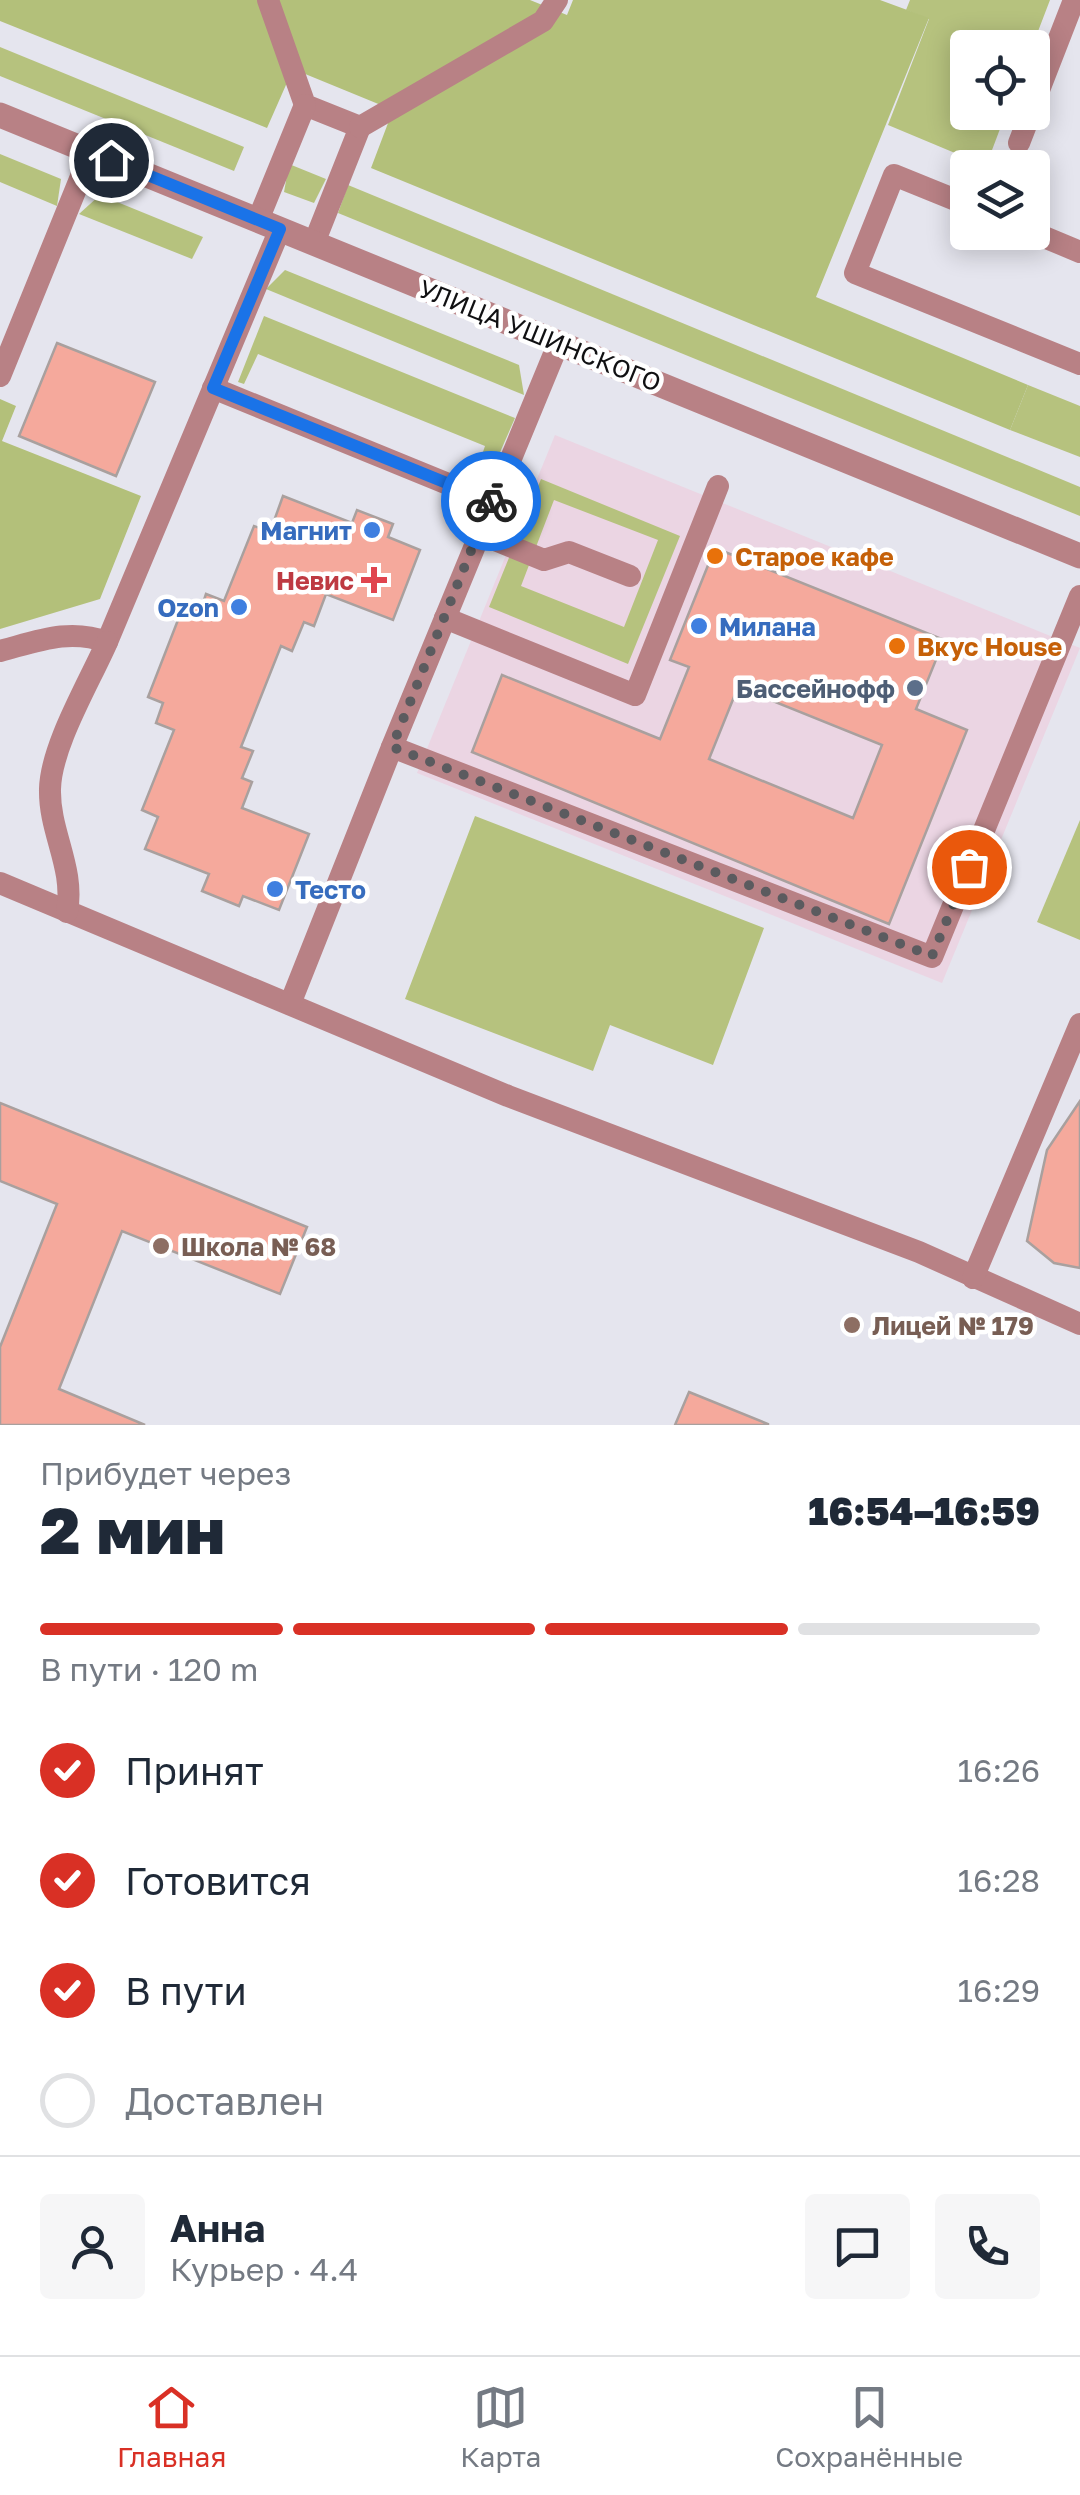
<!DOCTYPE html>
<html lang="ru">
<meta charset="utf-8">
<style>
:root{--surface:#fff;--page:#f6f6f7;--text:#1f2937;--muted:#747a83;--line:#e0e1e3;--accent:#d93025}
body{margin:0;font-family:"Golos Text",sans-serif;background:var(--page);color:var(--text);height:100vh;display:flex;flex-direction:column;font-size:38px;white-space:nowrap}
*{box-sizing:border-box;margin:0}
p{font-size:32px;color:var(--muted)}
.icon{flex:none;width:55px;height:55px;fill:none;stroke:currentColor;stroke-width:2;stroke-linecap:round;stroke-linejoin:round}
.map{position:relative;height:1425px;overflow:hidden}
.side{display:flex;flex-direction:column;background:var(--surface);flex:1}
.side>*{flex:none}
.buttons{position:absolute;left:950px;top:30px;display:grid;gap:20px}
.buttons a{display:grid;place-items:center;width:100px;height:100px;border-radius:10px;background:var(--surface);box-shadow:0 5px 25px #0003;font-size:50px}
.pin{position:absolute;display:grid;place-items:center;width:85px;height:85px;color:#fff;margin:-42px;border:5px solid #fff;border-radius:50%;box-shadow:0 2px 10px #0007}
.courier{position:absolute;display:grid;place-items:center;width:100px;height:100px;margin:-50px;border:8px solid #1a73e8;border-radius:50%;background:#fff;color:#222;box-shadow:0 2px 12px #0007}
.head em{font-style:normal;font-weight:800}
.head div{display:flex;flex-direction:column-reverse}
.head{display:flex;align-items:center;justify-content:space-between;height:170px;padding:0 40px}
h1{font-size:65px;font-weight:800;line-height:75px}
.bar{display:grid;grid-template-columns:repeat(4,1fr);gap:15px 10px;align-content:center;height:120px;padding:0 40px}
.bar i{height:12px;border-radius:8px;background:var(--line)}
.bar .active{background:var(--accent)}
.bar p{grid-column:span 4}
.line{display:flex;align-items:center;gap:25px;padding:0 40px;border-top:2px solid var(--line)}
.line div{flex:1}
.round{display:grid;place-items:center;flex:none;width:105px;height:105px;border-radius:10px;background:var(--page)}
ol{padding:0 40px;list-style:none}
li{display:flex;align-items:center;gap:30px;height:110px}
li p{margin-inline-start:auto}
li .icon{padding:10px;border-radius:50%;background:var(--accent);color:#fff;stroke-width:4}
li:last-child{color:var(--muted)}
li i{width:55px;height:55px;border:5px solid var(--line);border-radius:50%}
.menu{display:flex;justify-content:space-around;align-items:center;height:140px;border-top:2px solid var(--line);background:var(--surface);font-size:28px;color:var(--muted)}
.menu a{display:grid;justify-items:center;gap:5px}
.menu .active{color:var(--accent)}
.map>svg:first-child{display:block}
.commercial{fill:#ebd5e3}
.green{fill:#b6c27e;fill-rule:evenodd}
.forest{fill:#b3c07a}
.building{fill:#f5a99c;stroke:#a9a09e;stroke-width:2.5;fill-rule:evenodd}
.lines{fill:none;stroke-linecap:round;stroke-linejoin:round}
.service{stroke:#b88185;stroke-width:22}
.tertiary{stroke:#b88185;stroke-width:25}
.done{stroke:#5b5b5f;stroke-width:10;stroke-dasharray:0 18}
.route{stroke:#1a73e8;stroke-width:12}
.shop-dot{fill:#3f7fe0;stroke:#fff;stroke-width:4}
.food-dot{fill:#e8710a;stroke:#fff;stroke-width:4}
.health-dot{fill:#e0444e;stroke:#fff;stroke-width:4}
.service-dot{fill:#5c6f8a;stroke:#fff;stroke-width:4}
.education-dot{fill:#8d6e63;stroke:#fff;stroke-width:4}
.labels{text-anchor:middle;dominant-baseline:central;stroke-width:9;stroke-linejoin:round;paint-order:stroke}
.street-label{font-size:25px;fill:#101012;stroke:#fff}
.shop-label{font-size:25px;font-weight:bold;fill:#366cbe;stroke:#fff;text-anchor:end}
.food-label{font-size:25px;font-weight:bold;fill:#c56008;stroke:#fff;text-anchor:start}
.health-label{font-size:25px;font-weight:bold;fill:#be3a42;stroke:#fff;text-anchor:end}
.service-label{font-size:25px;font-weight:bold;fill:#4e5e75;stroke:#fff;text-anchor:end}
.education-label{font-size:25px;font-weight:bold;fill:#785e54;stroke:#fff;text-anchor:start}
</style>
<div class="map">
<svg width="1080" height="1425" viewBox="0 0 1080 1425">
<rect width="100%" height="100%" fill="#e5e5ee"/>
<path class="commercial" d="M 555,435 L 1080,648 L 942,983 L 417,773 Z"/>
<g class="green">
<path d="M 910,0 L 1050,0 L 1032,47 L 968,48 L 968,112 L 1006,113 L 986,166 L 888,125 L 929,19 L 906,10 Z"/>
<path d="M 0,47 L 244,147 L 234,171 L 0,76 Z"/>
<path d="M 0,154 L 61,179 L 57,206 L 0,182 Z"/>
<path d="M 289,164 L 326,179 L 314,203 L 284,192 Z"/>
<path d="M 348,185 L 1080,487 L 1080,516 L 338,213 Z"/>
<path d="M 100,195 L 203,237 L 192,259 L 79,214 Z"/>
<path d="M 285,270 L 519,365 L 524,395 L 266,289 Z"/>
<path d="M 264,316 L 515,418 L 494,466 L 473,481 L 485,446 L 258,354 L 244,384 L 238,382 Z"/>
<path d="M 1028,385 L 1080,406 L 1080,457 L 1010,430 Z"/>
<path d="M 541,479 L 680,536 L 628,664 L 489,607 ZM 554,500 L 658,540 L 624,627 L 521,586 Z"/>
<path d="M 475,816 L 764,928 L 713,1065 L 610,1025 L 593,1071 L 405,999 Z"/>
<path d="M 1080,820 L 1080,940 L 1037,922 Z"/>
</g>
<g class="forest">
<path d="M 0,0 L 530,0 L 567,15 L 573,0 L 880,0 L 929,18 L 816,297 L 1028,385 L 1010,430 L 371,168 L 393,110 L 293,69 L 267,128 L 0,21 Z"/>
<path d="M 0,399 L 16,406 L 2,441 L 141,496 L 100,599 L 0,629 Z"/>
</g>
<g class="building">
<path d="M 57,343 L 155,382 L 116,476 L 19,436 Z"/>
<path d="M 283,496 L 352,523 L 357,510 L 393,524 L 388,537 L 420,550 L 393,620 L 326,594 L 314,626 L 304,622 L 292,651 L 281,646 L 241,747 L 253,751 L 242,778 L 252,782 L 242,808 L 309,834 L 279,910 L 243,896 L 239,906 L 202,891 L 209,874 L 145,849 L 158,817 L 142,810 L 174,730 L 156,723 L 163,703 L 148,697 L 185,602 L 201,609 L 206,594 L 224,601 L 254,526 L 270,532 Z"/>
<path d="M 715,548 L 944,640 L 916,709 L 967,730 L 889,924 L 472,752 L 502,675 L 660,739 L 689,667 L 670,660 ZM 738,687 L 882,745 L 853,818 L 709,759 Z"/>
<path d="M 1080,1101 L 1080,1268 L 1054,1263 L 1027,1241 L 1047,1150 Z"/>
<path d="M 0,1103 L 307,1227 L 280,1294 L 122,1231 L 59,1389 L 145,1425 L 0,1425 L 0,1347 L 57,1204 L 0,1181 Z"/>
<path d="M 689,1392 L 768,1424 L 768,1425 L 675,1425 Z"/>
</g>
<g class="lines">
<g class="service">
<path d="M 268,0 L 305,105 L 360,127 L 314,243"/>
<path d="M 1032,108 L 1074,0"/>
<path d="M 360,127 L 543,21 L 557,0"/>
<path d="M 1019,143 L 1031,112"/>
<path d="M 968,205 L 894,175 L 855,273 L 1080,364"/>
<path d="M 258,220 L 305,105"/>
<path d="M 1032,232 L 1080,252"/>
<path d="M 559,342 L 392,747 L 932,957 L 1080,596"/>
<path d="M 0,376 L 91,152"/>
<path d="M 213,388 L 492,502"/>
<path d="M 478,533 L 544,560 L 569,552 L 630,576"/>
<path d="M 445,618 L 635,695 L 718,486"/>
<path d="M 0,651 C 38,641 69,628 107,642 L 280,229"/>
<path d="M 0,883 L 508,1096 L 919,1252 L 1080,1324"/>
<path d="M 67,912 C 75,867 49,833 50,789 C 51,746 89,683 107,642"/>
<path d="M 290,1004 L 392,747"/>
<path d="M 973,1278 L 1080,1024"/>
</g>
<path class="tertiary" d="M 0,115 L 1080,556"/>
</g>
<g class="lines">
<path class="done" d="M 491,501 L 392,747 L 932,956 L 969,867"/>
<path class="route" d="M 111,160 L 280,229 L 213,388 L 491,501"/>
</g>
<g class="shop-dot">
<circle cx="372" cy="530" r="10"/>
<circle cx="239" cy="607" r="10"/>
<circle cx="699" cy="626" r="10"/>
<circle cx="275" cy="889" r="10"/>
</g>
<g class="food-dot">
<circle cx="715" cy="556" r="10"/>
<circle cx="897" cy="646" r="10"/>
</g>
<path class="health-dot" d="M369 565h10v10h10v10h-10v10h-10v-10h-10v-10h10z"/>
<circle class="service-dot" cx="915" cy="688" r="10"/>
<g class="education-dot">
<circle cx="161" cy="1246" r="10"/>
<circle cx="852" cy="1325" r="10"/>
</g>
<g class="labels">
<g class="street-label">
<text transform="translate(540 335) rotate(22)">УЛИЦА УШИНСКОГО</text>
</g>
<g class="shop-label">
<text x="352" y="530">Магнит</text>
<text x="219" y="607">Ozon</text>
<text x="719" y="626" text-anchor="start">Милана</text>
<text x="295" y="889" text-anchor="start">Тесто</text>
</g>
<g class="food-label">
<text x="735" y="556">Старое кафе</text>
<text x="917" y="646">Вкус House</text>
</g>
<g class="health-label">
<text x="354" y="580">Невис</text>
</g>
<g class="service-label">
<text x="895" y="688">Бассейнофф</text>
</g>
<g class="education-label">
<text x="181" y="1246">Школа № 68</text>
<text x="872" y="1325">Лицей № 179</text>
</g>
</g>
</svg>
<div class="buttons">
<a><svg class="icon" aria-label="locate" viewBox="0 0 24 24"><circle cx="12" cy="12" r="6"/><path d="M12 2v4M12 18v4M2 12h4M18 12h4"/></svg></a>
<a><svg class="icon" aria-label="layers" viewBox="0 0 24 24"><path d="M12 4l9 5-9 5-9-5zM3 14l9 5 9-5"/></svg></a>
</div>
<div class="pin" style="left:969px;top:867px;background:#ea580c"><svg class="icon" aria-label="bag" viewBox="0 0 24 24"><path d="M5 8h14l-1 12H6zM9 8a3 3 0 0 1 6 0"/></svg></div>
<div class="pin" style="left:111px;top:160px;background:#1f2937"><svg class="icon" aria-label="home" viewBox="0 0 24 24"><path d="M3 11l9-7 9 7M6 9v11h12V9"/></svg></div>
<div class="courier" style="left:491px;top:501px"><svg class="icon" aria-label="bike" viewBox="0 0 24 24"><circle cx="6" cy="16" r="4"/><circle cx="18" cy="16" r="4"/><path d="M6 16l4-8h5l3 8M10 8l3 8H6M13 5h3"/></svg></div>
</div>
<section class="side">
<div class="head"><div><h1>2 мин</h1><p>Прибудет через</p></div><em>16:54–16:59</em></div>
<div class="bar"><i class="active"></i><i class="active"></i><i class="active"></i><i></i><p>В пути · 120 m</p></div>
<ol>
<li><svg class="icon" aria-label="check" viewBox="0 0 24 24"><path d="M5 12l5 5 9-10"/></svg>Принят<p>16:26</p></li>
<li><svg class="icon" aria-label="check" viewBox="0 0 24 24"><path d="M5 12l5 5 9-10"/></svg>Готовится<p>16:28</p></li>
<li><svg class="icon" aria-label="check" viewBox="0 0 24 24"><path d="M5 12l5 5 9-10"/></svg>В пути<p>16:29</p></li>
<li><i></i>Доставлен</li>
</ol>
<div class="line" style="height:180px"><a class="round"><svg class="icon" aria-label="person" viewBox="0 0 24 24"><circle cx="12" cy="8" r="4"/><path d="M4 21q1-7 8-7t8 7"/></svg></a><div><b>Анна</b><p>Курьер · 4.4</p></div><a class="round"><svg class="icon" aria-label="chat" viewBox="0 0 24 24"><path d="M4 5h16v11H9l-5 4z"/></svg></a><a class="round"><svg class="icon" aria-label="phone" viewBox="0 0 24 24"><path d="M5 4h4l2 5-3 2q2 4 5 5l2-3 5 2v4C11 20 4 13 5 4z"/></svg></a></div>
</section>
<nav class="menu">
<a class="active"><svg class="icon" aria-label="home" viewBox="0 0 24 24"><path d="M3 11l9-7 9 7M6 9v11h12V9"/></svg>Главная</a>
<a><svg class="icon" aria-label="map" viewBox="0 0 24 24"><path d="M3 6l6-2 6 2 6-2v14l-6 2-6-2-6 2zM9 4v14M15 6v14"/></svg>Карта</a>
<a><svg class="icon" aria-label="saved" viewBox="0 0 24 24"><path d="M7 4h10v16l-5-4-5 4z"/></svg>Сохранённые</a>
</nav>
